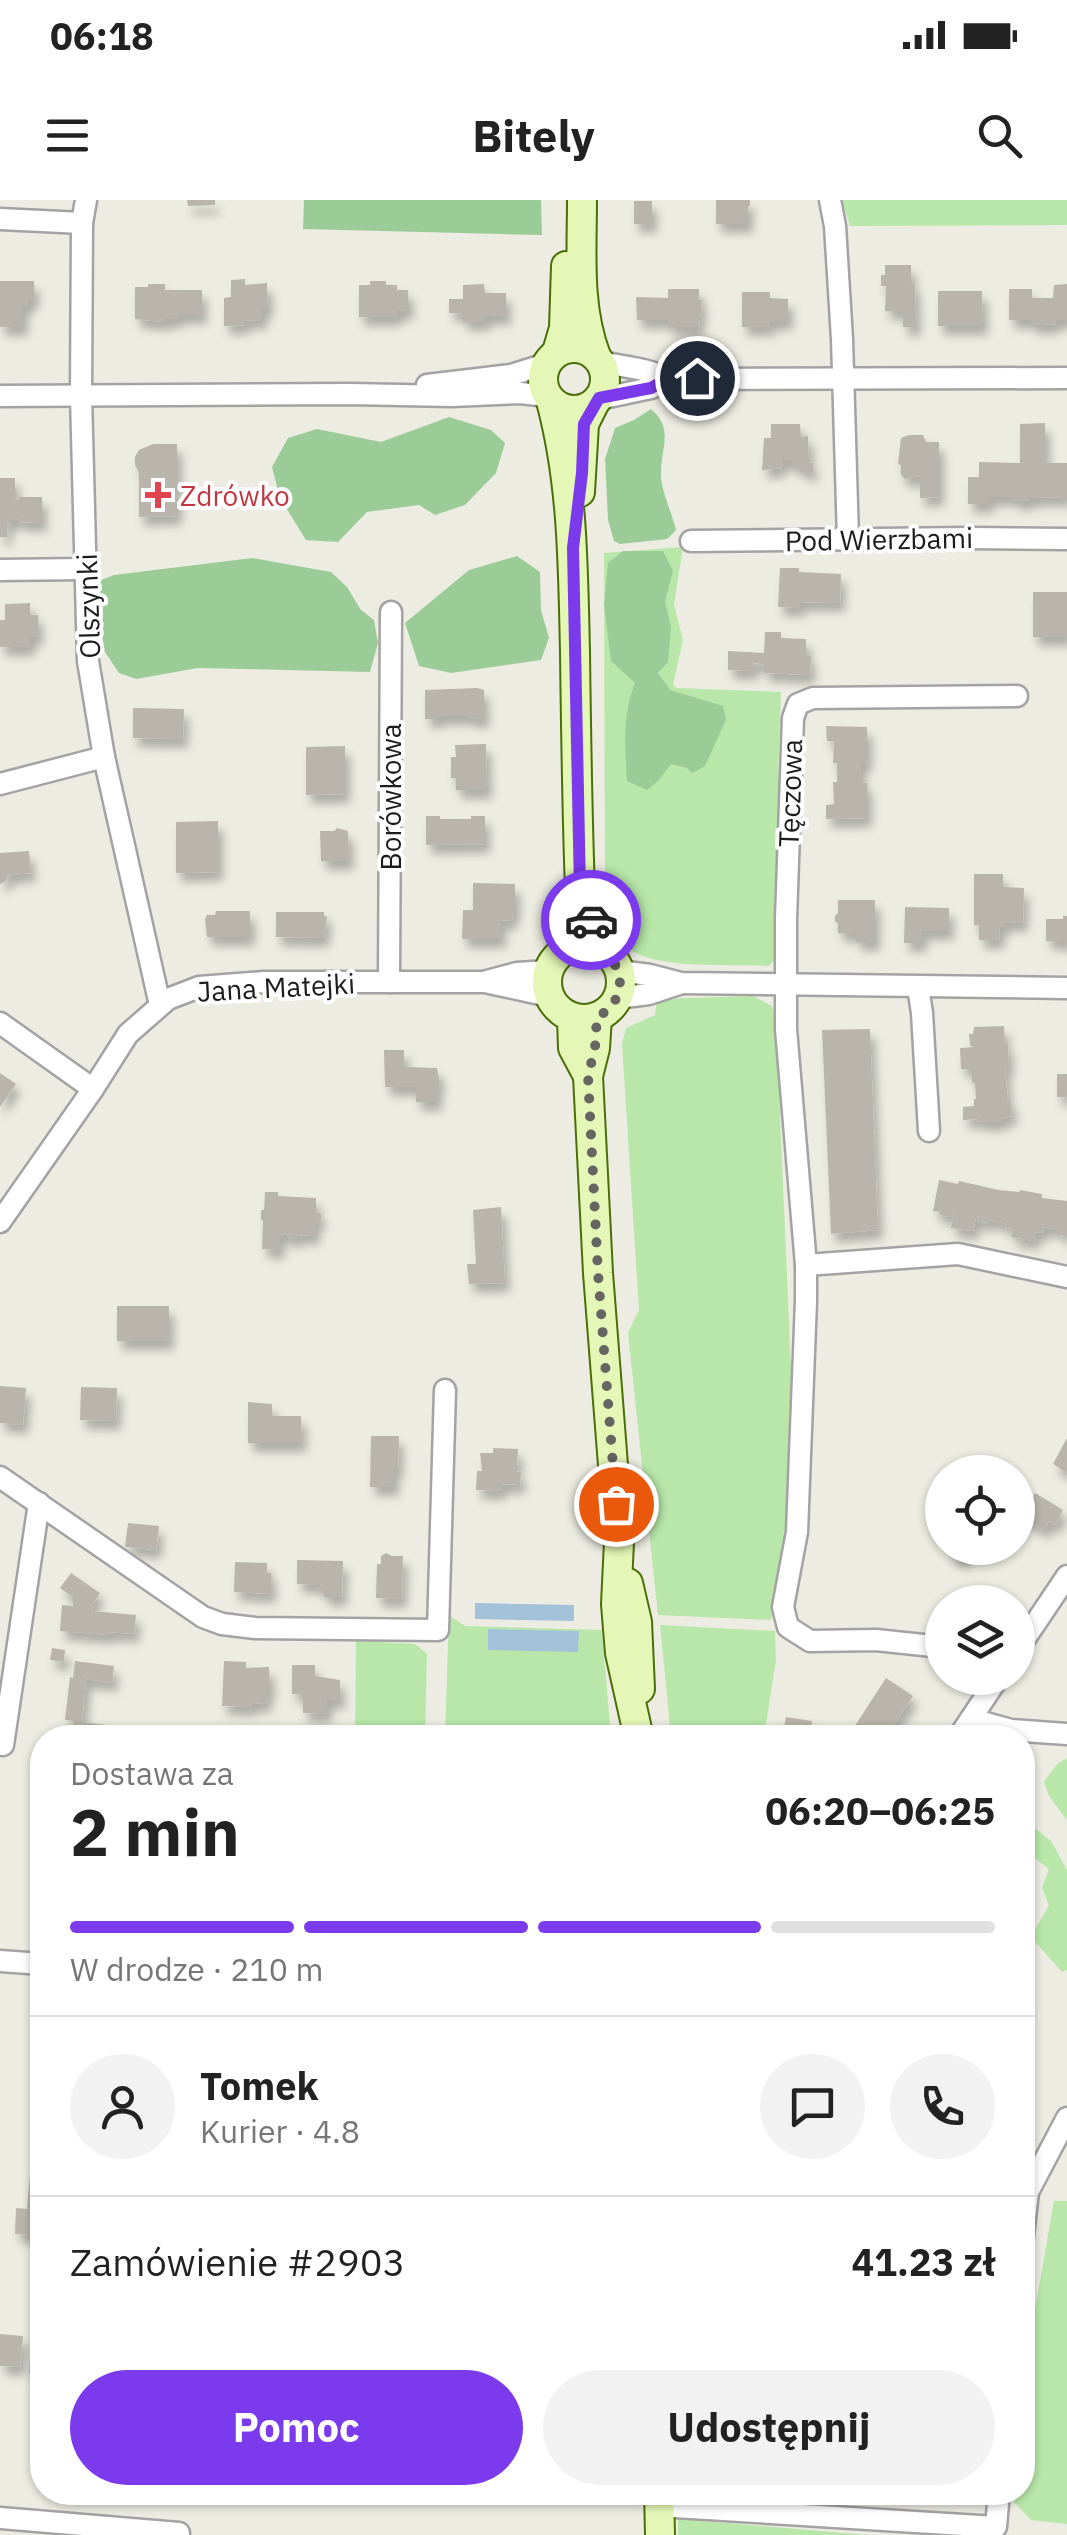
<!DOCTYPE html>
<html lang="pl">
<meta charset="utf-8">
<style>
:root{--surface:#fff;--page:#f2f2f2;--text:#222;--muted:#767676;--line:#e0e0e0;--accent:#7c3aed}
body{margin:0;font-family:"IBM Plex Sans",sans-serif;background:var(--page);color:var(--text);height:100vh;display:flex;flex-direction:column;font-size:38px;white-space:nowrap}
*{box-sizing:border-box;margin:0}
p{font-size:32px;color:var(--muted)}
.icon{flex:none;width:55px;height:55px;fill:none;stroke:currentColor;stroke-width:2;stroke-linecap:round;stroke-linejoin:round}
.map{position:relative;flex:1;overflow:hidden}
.drawer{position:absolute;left:30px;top:1525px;width:1005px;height:780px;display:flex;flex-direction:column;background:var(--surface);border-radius:40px;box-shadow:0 2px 8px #0004}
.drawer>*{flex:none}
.buttons{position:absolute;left:925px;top:1255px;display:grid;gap:20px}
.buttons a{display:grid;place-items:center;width:110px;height:110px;border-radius:50%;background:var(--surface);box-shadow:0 2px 8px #0004;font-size:50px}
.pin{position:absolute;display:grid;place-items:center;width:85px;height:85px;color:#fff;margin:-42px;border:5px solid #fff;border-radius:50%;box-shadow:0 2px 10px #0007}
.courier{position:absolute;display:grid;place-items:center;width:100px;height:100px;margin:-50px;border:8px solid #7c3aed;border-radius:50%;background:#fff;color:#222;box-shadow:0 2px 12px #0007}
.headline em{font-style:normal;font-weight:700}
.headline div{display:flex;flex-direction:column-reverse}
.headline{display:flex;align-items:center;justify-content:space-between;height:170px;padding:0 40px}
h1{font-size:65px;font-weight:700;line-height:75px}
.bar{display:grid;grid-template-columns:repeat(4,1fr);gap:15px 10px;align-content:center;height:120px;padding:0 40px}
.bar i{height:12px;border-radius:8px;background:var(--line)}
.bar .selected{background:var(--accent)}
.bar p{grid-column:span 4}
.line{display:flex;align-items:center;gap:25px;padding:0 40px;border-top:2px solid var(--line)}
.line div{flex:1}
.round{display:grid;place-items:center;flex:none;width:105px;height:105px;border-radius:52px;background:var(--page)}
.action{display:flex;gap:20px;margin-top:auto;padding:20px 40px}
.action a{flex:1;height:115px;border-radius:60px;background:var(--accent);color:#fff;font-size:40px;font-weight:700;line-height:115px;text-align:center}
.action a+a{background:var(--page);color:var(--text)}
.status{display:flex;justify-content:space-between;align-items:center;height:70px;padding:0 50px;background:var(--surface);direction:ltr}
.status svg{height:28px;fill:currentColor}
header{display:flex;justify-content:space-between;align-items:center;height:130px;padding:0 40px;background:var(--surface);font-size:45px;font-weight:700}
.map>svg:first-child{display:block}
.grass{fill:#b8e7a9}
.forest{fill:#9bcc98}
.water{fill:#a4c1da}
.building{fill:#bab5ac;filter:url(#shadow)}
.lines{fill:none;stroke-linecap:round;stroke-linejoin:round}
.street-casing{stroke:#a3a3a3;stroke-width:25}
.secondary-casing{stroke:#4b6f08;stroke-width:32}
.street{stroke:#fff;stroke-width:20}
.secondary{stroke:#e4f7b7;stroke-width:28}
.done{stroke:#656561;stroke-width:10;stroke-dasharray:0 18}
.route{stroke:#7c3aed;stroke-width:12}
.health-dot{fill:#e0444e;stroke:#fff;stroke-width:4}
.labels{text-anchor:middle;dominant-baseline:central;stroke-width:8;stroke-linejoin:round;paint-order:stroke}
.health-label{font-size:28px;fill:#be3a42;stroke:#fff;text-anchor:start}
.street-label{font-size:28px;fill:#1c1c1c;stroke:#fff}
</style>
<div class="status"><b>06:18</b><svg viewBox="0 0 49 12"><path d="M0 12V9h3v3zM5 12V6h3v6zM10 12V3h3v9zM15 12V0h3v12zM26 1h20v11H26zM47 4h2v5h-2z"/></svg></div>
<header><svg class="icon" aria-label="menu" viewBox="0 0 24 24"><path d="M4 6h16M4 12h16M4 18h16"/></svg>Bitely<svg class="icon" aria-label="search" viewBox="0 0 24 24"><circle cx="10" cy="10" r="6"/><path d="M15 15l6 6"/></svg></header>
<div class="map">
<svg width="1067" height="2335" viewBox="0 0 1067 2335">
<defs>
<filter id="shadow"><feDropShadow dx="5" dy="9" stdDeviation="5" flood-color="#0004"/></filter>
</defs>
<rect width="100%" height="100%" fill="#edece2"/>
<g class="grass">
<path d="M 842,0 L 1067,0 L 1067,25 L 850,26 Z"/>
<path d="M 683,347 L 674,405 L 683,440 L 673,485 L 677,488 L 781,492 L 778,572 L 784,620 L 778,756 L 769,766 C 734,764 664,769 634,752 C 617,743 611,724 605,706 L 604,353 Z"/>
<path d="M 753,796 L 772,806 L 776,822 L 792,1192 L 789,1331 L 771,1420 L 658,1415 L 628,1133 L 639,1110 L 622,844 L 626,828 L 655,815 L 657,799 Z"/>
<path d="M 449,1415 L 465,1426 L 602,1430 L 611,1537 L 445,1538 Z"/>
<path d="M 660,1425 L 775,1431 L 776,1460 L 764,1537 L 671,1537 Z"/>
<path d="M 356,1441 L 415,1444 L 427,1454 L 425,1537 L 355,1537 Z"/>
<path d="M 1067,1558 L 1067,1620 L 1049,1596 L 1044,1582 L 1056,1565 Z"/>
<path d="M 1022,1612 L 1036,1629 L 1051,1641 L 1067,1670 L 1067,1770 L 1062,1772 L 1031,1737 L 1049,1705 L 1042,1688 L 1049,1669 L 1023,1649 Z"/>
<path d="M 1054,2001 L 1067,2001 L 1067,2324 L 1031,2320 L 1014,2302 L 1014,2293 L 1022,2292 L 1023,2178 Z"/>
<path d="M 678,2319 L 868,2335 L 678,2335 Z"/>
</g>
<g class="forest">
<path d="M 304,0 L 541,0 L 542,35 L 303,29 Z"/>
<path d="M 651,209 C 675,229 660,249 661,276 C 662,293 672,313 676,330 L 667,339 L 620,344 L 614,341 L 608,320 L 605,259 L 615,228 L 634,220 Z"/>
<path d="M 449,217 L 491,230 L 505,243 L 496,273 L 465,305 L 435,315 L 419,305 L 367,312 L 338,342 L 306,340 L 280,298 L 272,267 L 288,238 L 317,229 L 381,242 Z"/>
<path d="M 623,351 L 663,351 L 673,371 L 665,401 L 671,427 L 668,462 L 658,473 L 670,490 L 723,506 L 726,520 L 705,566 L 692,573 L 687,568 L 671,564 L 658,581 L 647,590 L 627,581 C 625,546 622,516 635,483 L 611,461 L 604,405 L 608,363 Z"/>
<path d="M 517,356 L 540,372 L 541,410 L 549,438 L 541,460 L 451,473 L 419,466 L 405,423 L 469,370 Z"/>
<path d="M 252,358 L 331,372 L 347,387 L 361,410 L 374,420 L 378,443 L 370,472 L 198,468 L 136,479 L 119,473 L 105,452 L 93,383 L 114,375 Z"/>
</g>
<g class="water">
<path d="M 475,1403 L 574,1405 L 574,1421 L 475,1419 Z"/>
<path d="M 488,1429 L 579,1431 L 578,1452 L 488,1450 Z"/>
</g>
<g class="building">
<path d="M 187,0 L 215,0 L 215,5 L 188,6 Z"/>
<path d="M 716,0 L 750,0 L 750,6 L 748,6 L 748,24 L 716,24 Z"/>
<rect x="634" y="1" width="18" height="23"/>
<path d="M 885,65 L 911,65 L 911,84 L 915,84 L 916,127 L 903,127 L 903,111 L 885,111 L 886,86 L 881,86 L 881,75 L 885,75 Z"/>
<path d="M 245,79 L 245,85 L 267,83 L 268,109 L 262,109 L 262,121 L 245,120 L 245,125 L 224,126 L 224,98 L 231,97 L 231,80 Z"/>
<path d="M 0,81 L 34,81 L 34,100 L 28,100 L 28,106 L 23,106 L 23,127 L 0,127 Z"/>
<path d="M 370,81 L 386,81 L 386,85 L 397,85 L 397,90 L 408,90 L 409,111 L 397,111 L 397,117 L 359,117 L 359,85 L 370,85 Z"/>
<path d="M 148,84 L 165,84 L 165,90 L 202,90 L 202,115 L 178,115 L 178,119 L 165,119 L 165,122 L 135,119 L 135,87 L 148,87 Z"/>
<path d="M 484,84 L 485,93 L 506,93 L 506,116 L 485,116 L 485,122 L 463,122 L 463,113 L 449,113 L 449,99 L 463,99 L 463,85 Z"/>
<path d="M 1067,84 L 1067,120 L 1056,120 L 1056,124 L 1044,125 L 1031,125 L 1031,120 L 1009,120 L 1009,89 L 1032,89 L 1032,98 L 1053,98 L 1054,85 Z"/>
<path d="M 668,89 L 699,89 L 699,100 L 702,100 L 699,127 L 668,127 L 668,120 L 637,120 L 636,97 L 668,98 Z"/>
<path d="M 938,91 L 982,91 L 983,126 L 938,126 Z"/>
<path d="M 742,92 L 770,92 L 770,98 L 788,99 L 788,121 L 770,121 L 770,127 L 742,127 Z"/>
<path d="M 1045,223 L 1045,263 L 1067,263 L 1067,300 L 1063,300 L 1063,297 L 1029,298 L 1029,301 L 1014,301 L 1014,297 L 989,297 L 989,304 L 968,304 L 968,277 L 979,277 L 979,262 L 1020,263 L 1020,224 Z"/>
<path d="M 771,224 L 800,224 L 801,237 L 808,236 L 809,262 L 813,263 L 813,272 L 803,272 L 803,267 L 792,267 L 792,261 L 781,261 L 782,268 L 762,270 L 764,238 L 771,238 Z"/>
<path d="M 909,235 L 923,235 L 926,242 L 939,242 L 939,297 L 920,298 L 920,276 L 905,279 L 901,275 L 901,266 L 898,263 L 901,238 Z"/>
<path d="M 153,244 L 177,244 L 177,316 L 139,317 L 139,273 L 135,265 L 135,257 L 139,250 Z"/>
<path d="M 0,278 L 15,278 L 15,293 L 12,293 L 12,300 L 19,300 L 19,297 L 42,297 L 42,323 L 19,322 L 19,319 L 11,320 L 11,323 L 7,323 L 7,337 L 0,337 Z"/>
<path d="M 780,368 L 799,368 L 799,372 L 841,374 L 840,403 L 800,402 L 800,408 L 778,407 Z"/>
<rect x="1033" y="392" width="34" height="45"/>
<path d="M 30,403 L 30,415 L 38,415 L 38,437 L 30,437 L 30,447 L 0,447 L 0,420 L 5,420 L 5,404 Z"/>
<path d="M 765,432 L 781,432 L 781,438 L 806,439 L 806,456 L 811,456 L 810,475 L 764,473 L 764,464 L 753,463 L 753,471 L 728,470 L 728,451 L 764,453 Z"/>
<path d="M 477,488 L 484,490 L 484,519 L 470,519 L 470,516 L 439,516 L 439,519 L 425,519 L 425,490 Z"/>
<path d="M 133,508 L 184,509 L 183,539 L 133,538 Z"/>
<path d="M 826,526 L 867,527 L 867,563 L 861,563 L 861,582 L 867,583 L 867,618 L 826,619 L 826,605 L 834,604 L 833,582 L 837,582 L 837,563 L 833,563 L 834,541 L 827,541 Z"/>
<path d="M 486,544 L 487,590 L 456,590 L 456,578 L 451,578 L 451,557 L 456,557 L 455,545 Z"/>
<path d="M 345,546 L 345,594 L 306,595 L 306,547 Z"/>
<path d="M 426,616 L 440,616 L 440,619 L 471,619 L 471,616 L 485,616 L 485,644 L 426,645 Z"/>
<path d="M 218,621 L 218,672 L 176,673 L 176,622 Z"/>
<path d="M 337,628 L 348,631 L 349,661 L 321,661 L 320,631 L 334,631 Z"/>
<path d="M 29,651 L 31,673 L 8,675 L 6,681 L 0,684 L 0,653 Z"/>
<path d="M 974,674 L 1003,674 L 1003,687 L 1024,688 L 1023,723 L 1005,722 L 1005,727 L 1000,727 L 999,740 L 979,740 L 979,725 L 974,725 Z"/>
<path d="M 473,683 L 515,684 L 515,712 L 513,712 L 512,721 L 501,720 L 501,739 L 462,739 L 463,710 L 473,710 Z"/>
<path d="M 838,700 L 875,700 L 875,742 L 856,742 L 856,733 L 838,733 L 838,724 L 835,721 L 835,716 L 838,713 Z"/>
<path d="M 905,707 L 949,708 L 949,731 L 922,731 L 922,743 L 904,743 Z"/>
<path d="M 216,711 L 250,711 L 250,737 L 207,737 L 205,719 L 207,715 L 215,715 Z"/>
<path d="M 276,712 L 324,712 L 324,716 L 327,716 L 324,738 L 276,737 Z"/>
<path d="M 1063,716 L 1067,716 L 1067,744 L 1063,744 L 1063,741 L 1046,741 L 1046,719 L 1063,719 Z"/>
<path d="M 1004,826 L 1005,845 L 1008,845 L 1009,868 L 1005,868 L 1008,901 L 1011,901 L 1012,916 L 1001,919 L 1000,922 L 985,922 L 978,921 L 977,919 L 963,920 L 963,907 L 974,906 L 974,899 L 976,899 L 975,883 L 972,883 L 971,872 L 975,872 L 975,869 L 961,869 L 960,848 L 973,847 L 970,845 L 969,834 L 973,834 L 974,827 Z"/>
<path d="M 870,829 L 878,1030 L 831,1034 L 822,830 Z"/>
<path d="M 384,850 L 404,850 L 404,867 L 437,868 L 440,884 L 437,887 L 437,902 L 416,902 L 416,887 L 385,887 Z"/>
<path d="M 0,873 L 16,884 L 0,907 Z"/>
<rect x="1057" y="874" width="10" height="23"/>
<path d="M 939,980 L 958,984 L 959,981 L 999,990 L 1019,992 L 1020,990 L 1042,994 L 1042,998 L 1067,1001 L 1067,1036 L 1060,1035 L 1061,1031 L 1044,1027 L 1043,1033 L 1035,1032 L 1034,1041 L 1011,1037 L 1013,1029 L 1005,1027 L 1006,1024 L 989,1020 L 988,1023 L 977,1021 L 978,1018 L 976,1017 L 973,1031 L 951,1028 L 953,1014 L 950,1017 L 939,1015 L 940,1012 L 933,1011 Z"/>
<path d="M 265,992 L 278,992 L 278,996 L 316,998 L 316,1011 L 321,1014 L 321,1020 L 315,1022 L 315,1036 L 298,1035 L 295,1039 L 290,1039 L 287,1035 L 280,1034 L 280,1050 L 262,1049 L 263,1020 L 261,1020 L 261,1010 L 264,1010 Z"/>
<path d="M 501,1007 L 505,1083 L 469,1084 L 467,1064 L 476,1064 L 473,1010 Z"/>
<rect x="117" y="1106" width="52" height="35"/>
<path d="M 0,1186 L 26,1188 L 23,1225 L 0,1223 Z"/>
<path d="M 81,1187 L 117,1188 L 116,1221 L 80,1220 Z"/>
<path d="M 248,1202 L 272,1204 L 272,1216 L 301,1216 L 302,1243 L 248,1243 Z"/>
<path d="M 371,1236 L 399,1236 L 398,1269 L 394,1269 L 394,1287 L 370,1287 Z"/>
<path d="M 1067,1238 L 1067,1273 L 1053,1264 Z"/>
<path d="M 493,1248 L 518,1249 L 517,1266 L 515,1266 L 514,1271 L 521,1272 L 520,1285 L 502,1284 L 501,1291 L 476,1290 L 477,1271 L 482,1271 L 480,1253 L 493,1253 Z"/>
<path d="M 1035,1293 L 1063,1310 L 1055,1325 L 1049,1321 L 1044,1330 L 1021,1317 Z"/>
<path d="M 128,1323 L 159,1326 L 156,1350 L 125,1347 Z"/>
<path d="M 950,1348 L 970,1348 L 962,1361 L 947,1353 Z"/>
<path d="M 386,1353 L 392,1356 L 403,1356 L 402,1399 L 376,1398 L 377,1364 L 381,1364 L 381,1356 Z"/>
<path d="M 297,1360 L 343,1361 L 342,1397 L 324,1397 L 324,1389 L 318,1389 L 318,1385 L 297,1384 Z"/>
<path d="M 235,1362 L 267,1363 L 267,1373 L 271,1373 L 271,1394 L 234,1392 Z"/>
<path d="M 71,1373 L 100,1393 L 93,1404 L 92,1411 L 136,1415 L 134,1434 L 110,1432 L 110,1435 L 60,1431 L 62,1405 L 73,1406 L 73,1397 L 60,1388 Z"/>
<path d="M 52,1448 L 65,1450 L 64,1462 L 50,1460 Z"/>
<path d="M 75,1461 L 114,1466 L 112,1483 L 86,1479 L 82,1522 L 106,1525 L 104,1538 L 72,1538 L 74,1521 L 65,1520 L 70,1477 L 73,1478 Z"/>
<path d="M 224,1461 L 246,1462 L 246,1468 L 269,1467 L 270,1492 L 267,1492 L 266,1504 L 252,1503 L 252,1507 L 222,1506 Z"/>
<path d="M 292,1465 L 315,1465 L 315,1476 L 340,1480 L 340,1500 L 327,1500 L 327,1514 L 303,1513 L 303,1494 L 292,1494 Z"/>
<path d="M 886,1478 L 913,1496 L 888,1534 L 886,1538 L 847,1538 Z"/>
<path d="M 786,1517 L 812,1521 L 810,1538 L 782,1538 Z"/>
<path d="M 30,1975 L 42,1976 L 42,2009 L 37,2009 L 35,2035 L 15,2034 L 16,2008 L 27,2009 Z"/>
<path d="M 0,2134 L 23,2136 L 20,2167 L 0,2166 Z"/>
<path d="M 31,2142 L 42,2143 L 42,2169 L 39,2169 L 39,2174 L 29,2173 Z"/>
</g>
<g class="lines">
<g class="street-casing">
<g id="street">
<path d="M 86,0 L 82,23 L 81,196 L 88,461 L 104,557 L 160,805"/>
<path d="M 830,0 L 835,26 L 842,139 L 848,339"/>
<path d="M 0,19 L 82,23"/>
<path d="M 601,162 C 622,167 649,168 667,179"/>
<path d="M 427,185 L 511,175 L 546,164"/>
<path d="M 0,196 L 350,194 L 452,196 L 520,193 L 547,196"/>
<path d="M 599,199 L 651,188 L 667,179 L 1067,178"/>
<path d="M 691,341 L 969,338 L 1067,339"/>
<path d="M 0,370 L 85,369"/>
<path d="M 0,584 L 104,557"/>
<path d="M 619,771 L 650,775 L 681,783 L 1067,788"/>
<path d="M 487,781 L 517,773 L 549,771"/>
<path d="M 389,782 L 391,412"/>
<path d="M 918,787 L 922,813 L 929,931"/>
<path d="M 617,798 L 649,794 L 679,784"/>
<path d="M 0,823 L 93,889"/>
<path d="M 0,1022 L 93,889 L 128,834 L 168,799 L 199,787 L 264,782 L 485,782 L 549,796"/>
<path d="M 806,1065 L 958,1054 L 1067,1077"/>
<path d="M 0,1277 L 203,1417 L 222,1424 L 255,1428 L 438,1430 L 445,1190"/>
<path d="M 942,1447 L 876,1440 L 810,1441 L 788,1427 L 783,1407 L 797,1332 L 806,1101 L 806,1065 L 786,829 L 786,719 L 793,518 L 798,504 L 813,498 L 1017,496"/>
<path d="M 1018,1449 L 1067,1376"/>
<path d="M 971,1519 L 1011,1530 L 1067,1534"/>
<path d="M 958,1538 L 998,1478"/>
<path d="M 3,1545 L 39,1303"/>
<path d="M 0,1761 L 42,1764"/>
<path d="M 1022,2045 L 1028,1992 L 1067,1918"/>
<path d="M 659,2306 L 996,2327 L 999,2292"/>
<path d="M 0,2318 L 179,2333"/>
</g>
</g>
<g class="secondary-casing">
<g id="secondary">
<path d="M 582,0 C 582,52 577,107 596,156"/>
<circle cx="574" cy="179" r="31"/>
<path d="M 557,152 L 564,128 L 566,66"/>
<path d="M 551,201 C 573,283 573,367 575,452 C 576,531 577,610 580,690 L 591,719 L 597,748"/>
<path d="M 580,292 L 584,224 L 594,204"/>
<circle cx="584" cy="782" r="37"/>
<path d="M 597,817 L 595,848 L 588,876 L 598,1073 L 619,1342 L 616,1404 L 620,1453 L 639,1538"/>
<path d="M 572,818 L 573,848 L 588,876"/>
<path d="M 628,1383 L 637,1422 L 640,1489"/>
<path d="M 659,2292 L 660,2335"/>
</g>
</g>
<use href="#street" class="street"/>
<use href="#secondary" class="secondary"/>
</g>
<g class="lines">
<path class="done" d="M 591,720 L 597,748 C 627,764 628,801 597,817 L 595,848 L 588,876 L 598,1073 L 616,1304"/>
<path class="route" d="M 591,720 L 580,690 L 573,348 L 582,273 L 584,224 L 599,198 L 651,188 L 667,179 L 697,178"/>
</g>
<path class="health-dot" d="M153 280h10v10h10v10h-10v10h-10v-10h-10v-10h10z"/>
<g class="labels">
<g class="health-label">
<text x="180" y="295">Zdrówko</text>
</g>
<g class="street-label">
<text transform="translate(879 339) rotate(-1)">Pod Wierzbami</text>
<text transform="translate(88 406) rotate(-92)">Olszynki</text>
<text transform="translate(790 593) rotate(-88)">Tęczowa</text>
<text transform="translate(390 597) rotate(-90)">Borówkowa</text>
<text transform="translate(276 787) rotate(-3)">Jana Matejki</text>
</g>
</g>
</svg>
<div class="buttons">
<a><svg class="icon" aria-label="locate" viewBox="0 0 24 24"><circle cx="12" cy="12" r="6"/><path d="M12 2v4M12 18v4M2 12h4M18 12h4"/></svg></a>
<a><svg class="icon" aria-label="layers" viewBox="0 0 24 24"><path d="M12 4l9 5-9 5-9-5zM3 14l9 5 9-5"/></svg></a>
</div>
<div class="pin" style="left:616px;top:1304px;background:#ea580c"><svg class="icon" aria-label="bag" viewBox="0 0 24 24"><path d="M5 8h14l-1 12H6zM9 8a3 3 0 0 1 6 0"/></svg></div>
<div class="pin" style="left:697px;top:178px;background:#1f2937"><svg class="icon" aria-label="home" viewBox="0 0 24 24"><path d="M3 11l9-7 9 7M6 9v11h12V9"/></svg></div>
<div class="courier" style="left:591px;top:720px"><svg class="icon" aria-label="car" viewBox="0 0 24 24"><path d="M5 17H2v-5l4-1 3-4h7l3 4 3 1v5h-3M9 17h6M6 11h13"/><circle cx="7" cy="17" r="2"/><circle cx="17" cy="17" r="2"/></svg></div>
<section class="drawer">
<div class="headline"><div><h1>2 min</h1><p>Dostawa za</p></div><em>06:20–06:25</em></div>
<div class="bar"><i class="selected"></i><i class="selected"></i><i class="selected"></i><i></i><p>W drodze · 210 m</p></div>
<div class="line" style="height:180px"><a class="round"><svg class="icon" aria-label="person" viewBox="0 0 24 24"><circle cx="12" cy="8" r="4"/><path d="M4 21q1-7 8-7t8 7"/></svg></a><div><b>Tomek</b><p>Kurier · 4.8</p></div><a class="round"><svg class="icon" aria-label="chat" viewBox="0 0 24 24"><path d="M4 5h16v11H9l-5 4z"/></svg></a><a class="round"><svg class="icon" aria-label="phone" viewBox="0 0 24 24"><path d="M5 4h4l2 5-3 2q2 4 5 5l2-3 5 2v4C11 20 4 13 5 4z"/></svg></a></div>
<div class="line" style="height:130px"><div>Zamówienie #2903</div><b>41.23 zł</b></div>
<div class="action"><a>Pomoc</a><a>Udostępnij</a></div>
</section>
</div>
